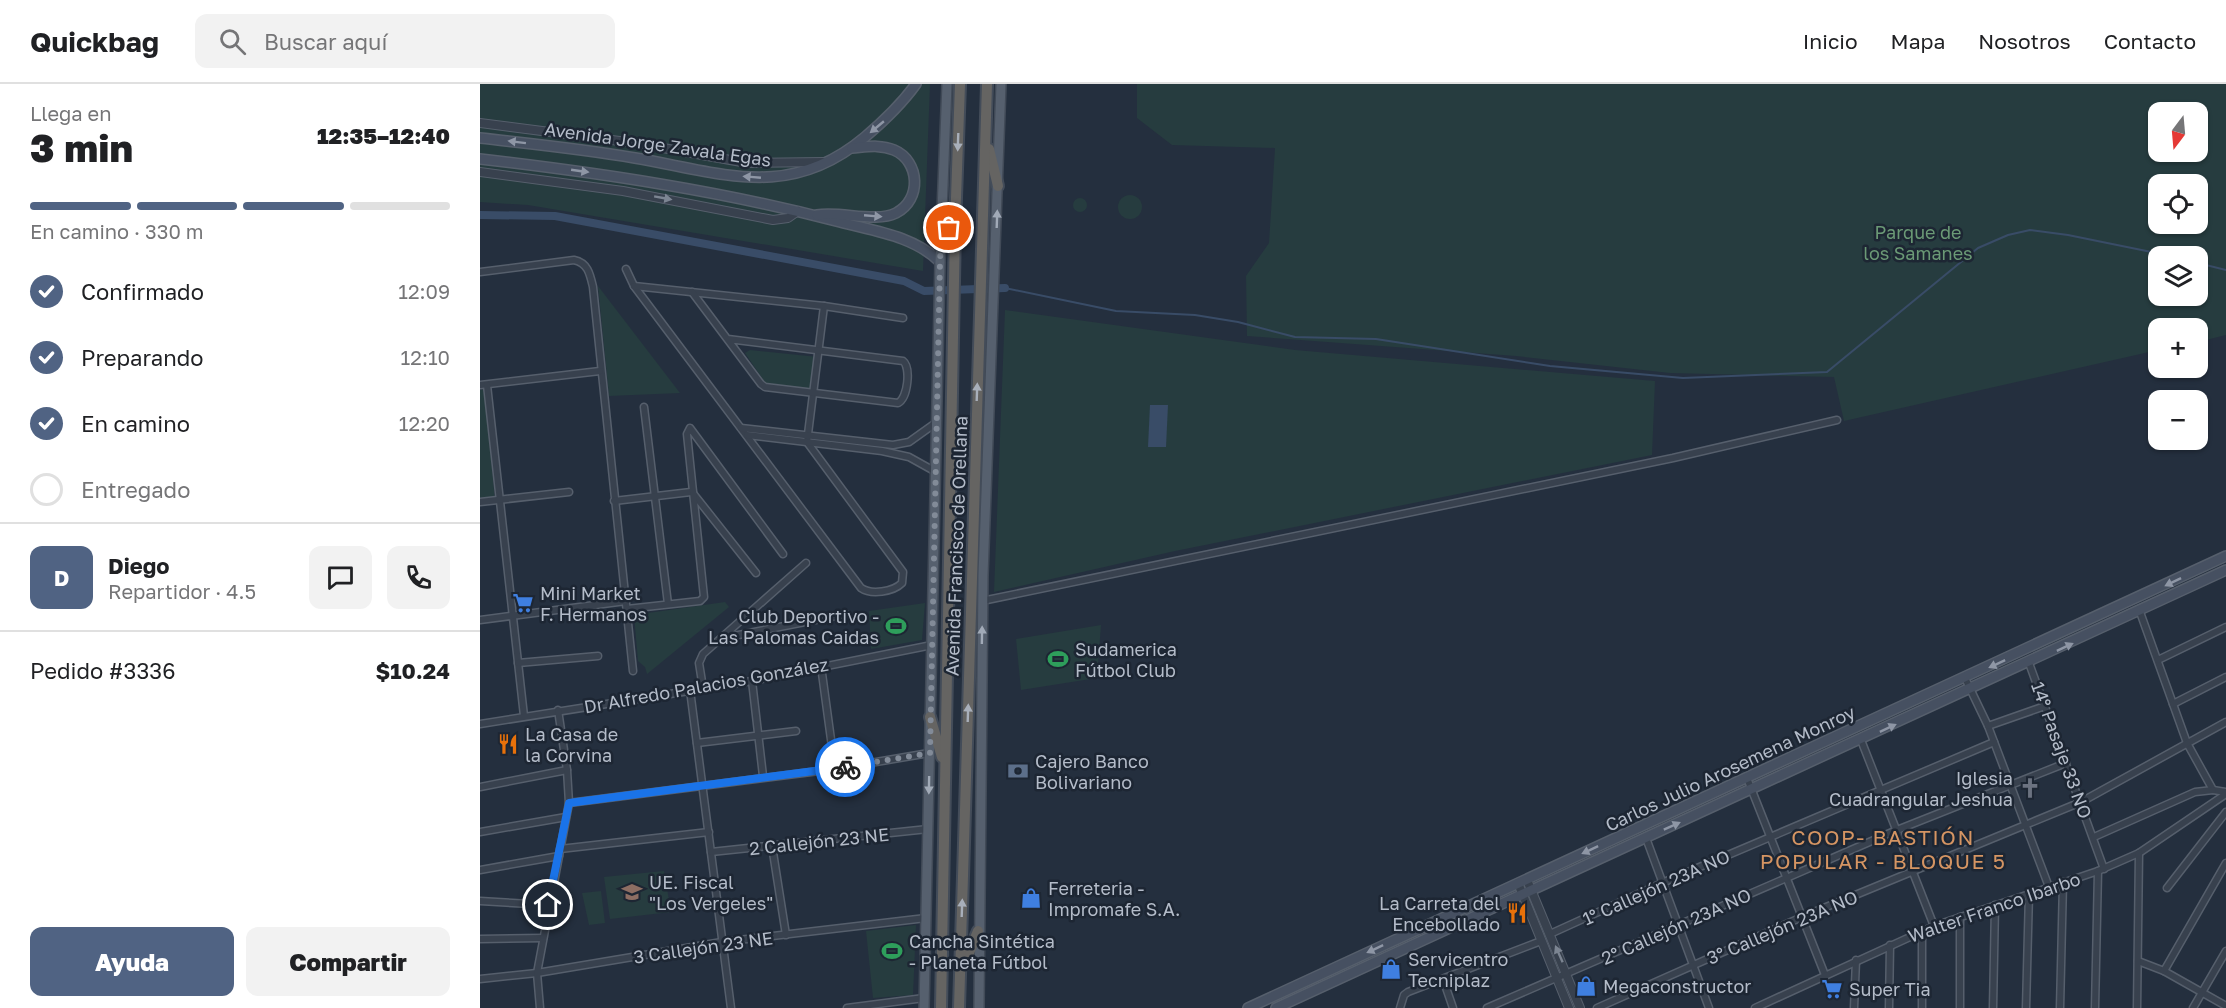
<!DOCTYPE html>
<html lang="es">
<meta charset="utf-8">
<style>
:root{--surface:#fff;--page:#f2f2f2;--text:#202124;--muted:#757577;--line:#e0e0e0;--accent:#506383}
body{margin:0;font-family:"Golos Text",sans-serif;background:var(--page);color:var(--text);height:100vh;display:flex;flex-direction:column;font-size:22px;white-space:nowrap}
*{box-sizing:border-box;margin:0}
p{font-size:20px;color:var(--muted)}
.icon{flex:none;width:33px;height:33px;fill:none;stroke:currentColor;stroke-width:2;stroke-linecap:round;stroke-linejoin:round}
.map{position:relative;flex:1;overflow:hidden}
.drawer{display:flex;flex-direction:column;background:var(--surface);width:480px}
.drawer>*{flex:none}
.needle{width:39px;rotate:196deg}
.controls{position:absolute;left:1668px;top:18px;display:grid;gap:12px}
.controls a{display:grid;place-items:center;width:60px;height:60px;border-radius:12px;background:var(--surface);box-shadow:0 2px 4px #0004;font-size:30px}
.pin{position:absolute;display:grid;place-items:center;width:51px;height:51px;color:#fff;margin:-26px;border:3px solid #fff;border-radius:50%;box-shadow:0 2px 6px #0007}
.courier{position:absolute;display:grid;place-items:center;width:60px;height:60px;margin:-30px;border:4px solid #1a73e8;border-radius:50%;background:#fff;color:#222;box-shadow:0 2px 8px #0007}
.head em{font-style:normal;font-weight:800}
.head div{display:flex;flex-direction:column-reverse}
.head{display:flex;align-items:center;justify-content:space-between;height:102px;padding:0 30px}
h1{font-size:39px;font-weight:800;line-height:45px}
.bar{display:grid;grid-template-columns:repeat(4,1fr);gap:9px 6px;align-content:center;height:72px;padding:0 30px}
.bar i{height:8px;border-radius:4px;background:var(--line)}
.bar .selected{background:var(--accent)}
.bar p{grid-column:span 4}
.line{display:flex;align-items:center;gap:15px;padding:0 30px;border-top:2px solid var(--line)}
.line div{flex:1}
.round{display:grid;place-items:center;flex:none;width:63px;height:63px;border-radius:12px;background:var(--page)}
ol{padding:0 30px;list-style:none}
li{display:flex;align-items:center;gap:18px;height:66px}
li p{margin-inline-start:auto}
li .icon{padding:6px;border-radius:50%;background:var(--accent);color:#fff;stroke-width:4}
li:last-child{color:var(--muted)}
li i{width:33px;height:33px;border:3px solid var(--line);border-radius:50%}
.cta{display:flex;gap:12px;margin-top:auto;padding:12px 30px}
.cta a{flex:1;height:69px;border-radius:12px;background:var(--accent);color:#fff;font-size:24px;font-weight:800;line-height:69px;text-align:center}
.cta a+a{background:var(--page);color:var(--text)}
header{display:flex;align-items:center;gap:36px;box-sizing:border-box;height:84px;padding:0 30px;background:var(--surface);border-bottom:2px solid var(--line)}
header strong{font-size:28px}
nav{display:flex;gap:33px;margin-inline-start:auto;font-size:21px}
.search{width:420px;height:54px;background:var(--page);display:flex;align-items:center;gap:15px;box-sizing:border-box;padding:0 21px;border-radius:12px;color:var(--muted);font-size:22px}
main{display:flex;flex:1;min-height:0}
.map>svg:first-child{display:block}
.green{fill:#263c3f;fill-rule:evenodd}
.water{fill:#394c67}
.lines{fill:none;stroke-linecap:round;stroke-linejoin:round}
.stream{stroke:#394c67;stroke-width:2}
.canal{stroke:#394c67;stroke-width:8}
.minor-casing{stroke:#565f6c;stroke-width:9}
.tertiary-casing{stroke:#565f6c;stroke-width:10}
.secondary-casing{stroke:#565f6c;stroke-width:12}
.primary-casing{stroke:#414a57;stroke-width:12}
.trunk-casing{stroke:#434c59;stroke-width:14}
.minor{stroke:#38414e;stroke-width:6}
.tertiary{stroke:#38414e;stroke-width:8}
.secondary{stroke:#465061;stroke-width:9}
.primary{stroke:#56606e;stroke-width:9}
.trunk{stroke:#656462;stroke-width:10}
.oneway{fill:#8e96a5}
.oneway2{fill:#a8afba}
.oneway3{fill:#7c8592}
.oneway4{fill:#a1aab7}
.done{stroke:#828b98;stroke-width:6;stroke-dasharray:0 10.8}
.route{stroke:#1a73e8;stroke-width:8}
.labels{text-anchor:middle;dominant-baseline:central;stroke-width:5;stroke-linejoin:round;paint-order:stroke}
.street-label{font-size:18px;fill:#b4bcc9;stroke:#1d2633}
.park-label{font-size:18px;fill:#6b9a76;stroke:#1d2633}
.poi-label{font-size:18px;fill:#b4bcc9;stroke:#1d2633;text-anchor:start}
.quarter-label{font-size:21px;letter-spacing:1.5px;fill:#d59563;stroke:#1d2633}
</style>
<header>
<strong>Quickbag</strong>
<div class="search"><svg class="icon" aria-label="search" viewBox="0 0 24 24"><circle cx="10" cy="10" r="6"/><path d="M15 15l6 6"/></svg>Buscar aquí</div>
<nav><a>Inicio</a><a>Mapa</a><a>Nosotros</a><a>Contacto</a></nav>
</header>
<main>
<section class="drawer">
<div class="head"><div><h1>3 min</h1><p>Llega en</p></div><em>12:35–12:40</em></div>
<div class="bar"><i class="selected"></i><i class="selected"></i><i class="selected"></i><i></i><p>En camino · 330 m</p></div>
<ol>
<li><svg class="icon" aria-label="check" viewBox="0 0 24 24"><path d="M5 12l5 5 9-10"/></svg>Confirmado<p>12:09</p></li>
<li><svg class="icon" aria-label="check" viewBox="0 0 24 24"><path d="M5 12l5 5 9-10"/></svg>Preparando<p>12:10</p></li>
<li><svg class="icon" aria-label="check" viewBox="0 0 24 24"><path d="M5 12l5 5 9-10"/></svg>En camino<p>12:20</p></li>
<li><i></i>Entregado</li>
</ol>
<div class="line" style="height:108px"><b class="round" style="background:var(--accent);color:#fff">D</b><div><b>Diego</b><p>Repartidor · 4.5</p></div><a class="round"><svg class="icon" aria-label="chat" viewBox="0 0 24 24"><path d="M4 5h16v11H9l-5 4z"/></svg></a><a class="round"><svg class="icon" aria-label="phone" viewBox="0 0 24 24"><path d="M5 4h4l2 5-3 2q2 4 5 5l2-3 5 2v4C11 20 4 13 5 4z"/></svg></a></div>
<div class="line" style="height:78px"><div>Pedido #3336</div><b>$10.24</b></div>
<div class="cta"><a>Ayuda</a><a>Compartir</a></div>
</section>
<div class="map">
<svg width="1746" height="924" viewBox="0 0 1746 924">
<rect width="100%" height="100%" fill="#242f3e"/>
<g class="green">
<path d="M 0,0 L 450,0 L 443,187 L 48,121 L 0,118 Z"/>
<path d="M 657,0 L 1746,0 L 1746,251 L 1718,258 L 1718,244 L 1678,244 L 1678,266 L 1364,337 L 1354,293 L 1190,289 L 1036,272 L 767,252 L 766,192 L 789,159 L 795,64 L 692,61 L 657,34 ZM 1678,28 L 1718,28 L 1718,68 L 1678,68 ZM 1678,100 L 1718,100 L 1718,140 L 1678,140 ZM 1678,172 L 1718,172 L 1718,212 L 1678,212 Z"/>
<circle cx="650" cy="123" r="12"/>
<circle cx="600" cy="121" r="7"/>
<path d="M 118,202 L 200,309 L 129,312 Z"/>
<path d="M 525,226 L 815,266 L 1175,297 L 1172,371 L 695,467 L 514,508 Z"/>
<path d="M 270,266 L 338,273 L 334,306 L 288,303 L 265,269 Z"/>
<path d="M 5,305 L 15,417 L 0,418 L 0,306 Z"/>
<path d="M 245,518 L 249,523 L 167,590 L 165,583 L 158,577 L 154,531 Z"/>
<path d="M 445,519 L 442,556 L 391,565 L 389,527 Z"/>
<path d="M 621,541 L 617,594 L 541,606 L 536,555 Z"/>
<path d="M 184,787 L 191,828 L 130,835 L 124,793 Z"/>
<path d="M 121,807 L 125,839 L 109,841 L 102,809 Z"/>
<path d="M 436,841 L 433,911 L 393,914 L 386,847 Z"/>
</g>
<path class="water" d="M 670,321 L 688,321 L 686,363 L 668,363 Z"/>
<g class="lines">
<g class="stream">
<path d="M 1718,179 L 1746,186"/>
<path d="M 525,204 L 636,227 L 715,231 L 758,238 L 815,253 L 896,255 L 1070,282 L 1203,294 L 1347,288 L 1498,164 L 1528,151 L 1550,146 L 1588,151 L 1691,172"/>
</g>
<path class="canal" d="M 0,131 L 75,132 L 424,197 L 444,207 L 525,204"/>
<g class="minor-casing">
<g id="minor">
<path d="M 146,185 L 154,202 L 381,504 C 391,511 413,508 422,499 L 423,488 L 327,358 L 344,222"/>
<path d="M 0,188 L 94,176 C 108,179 110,190 113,203 L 153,587"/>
<path d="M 154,202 L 344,222 L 423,234"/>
<path d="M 212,208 L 281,300 L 285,303 L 418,319 C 428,314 431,283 423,277 L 248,255"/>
<path d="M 0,301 L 120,287"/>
<path d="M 7,301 L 44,632"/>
<path d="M 164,323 L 188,520"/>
<path d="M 261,344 L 413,361 L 429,358 L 457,338"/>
<path d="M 267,351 L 402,367 L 429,373 L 456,388"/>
<path d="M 212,408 L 276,489"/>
<path d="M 134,417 L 211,408"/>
<path d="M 0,418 L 89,408"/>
<path d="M 502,517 L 1193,374 L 1357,336"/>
<path d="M 147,525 L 220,517 L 224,513 L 207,350 L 210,344 L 303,470"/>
<path d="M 1660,528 L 1707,659 L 1733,706 L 1746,708"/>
<path d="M 0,536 L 146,517"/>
<path d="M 243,554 L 366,530"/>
<path d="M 1678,576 L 1746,543"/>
<path d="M 38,579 L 118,572"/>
<path d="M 1549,579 L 1624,785"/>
<path d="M 341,582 L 355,685"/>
<path d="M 1485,594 L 1508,642 L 1569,803"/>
<path d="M 272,597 L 283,692"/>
<path d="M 223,604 L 219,579 L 223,570 L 326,479"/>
<path d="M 210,606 L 251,924"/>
<path d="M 1693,620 L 1746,593"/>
<path d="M 0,640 L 272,597 L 452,561"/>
<path d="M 1508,642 L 1565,622"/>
<path d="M 1381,656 L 1454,842"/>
<path d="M 217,659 L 316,647"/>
<path d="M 1267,694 L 1345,891"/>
<path d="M 0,703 L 87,686"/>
<path d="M 89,719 L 355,685 L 449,669"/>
<path d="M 0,748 L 86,733"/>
<path d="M 1614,753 L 1715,708 L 1733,706"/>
<path d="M 1166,754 L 1229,924"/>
<path d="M 292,762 L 306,851"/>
<path d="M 80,765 L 229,748"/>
<path d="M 231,768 L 448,745"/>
<path d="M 0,786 L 79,772"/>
<path d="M 1687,804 L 1746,728"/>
<path d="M 0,817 L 68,821"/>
<path d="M 1070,850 L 1182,799 L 1514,658"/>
<path d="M 0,855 L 63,854"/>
<path d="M 1658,877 L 1684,887 L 1746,922"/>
<path d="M 1684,887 L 1746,779"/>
<path d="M 0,895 L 57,889 L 242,858 L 446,834"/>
<path d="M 963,895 L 973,924"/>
<path d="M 60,924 L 57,889 L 89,719 L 87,686 L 78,626"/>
<path d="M 367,924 L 444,914"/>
<path d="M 920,924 L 924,911 L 928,908 L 1061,857"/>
<path d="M 1007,924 L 1417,746 L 1586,679"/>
<path d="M 1117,924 L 1322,833 L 1601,718 L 1746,638"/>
<path d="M 1275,924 L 1454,842 L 1618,787 L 1659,769 L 1746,710"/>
<path d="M 1374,924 L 1376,876"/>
<path d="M 1409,924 L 1410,861"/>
<path d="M 1442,924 L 1442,848"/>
<path d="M 1480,924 L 1480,833"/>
<path d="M 1513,924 L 1515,821"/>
<path d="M 1546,924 L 1549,809"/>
<path d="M 1580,924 L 1583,798"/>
<path d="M 1615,924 L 1618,787"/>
<path d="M 1657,924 L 1659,769"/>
<path d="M 1713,924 L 1746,867"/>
</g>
</g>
<g class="tertiary-casing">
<g id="tertiary">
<path d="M 0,39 L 155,59 L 267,79 L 344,78"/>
<path d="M 0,88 L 143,107 L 293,136 L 308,134 L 318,127"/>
<path d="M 1047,796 L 1100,924"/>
<path d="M 1038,799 L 1089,924"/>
</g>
</g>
<g class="secondary-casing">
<g id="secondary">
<path d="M 0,54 C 52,60 103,65 155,74 C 243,89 309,117 385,53 C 405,36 421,21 436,0"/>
<path d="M 0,75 C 121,89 242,107 360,138 C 394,147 434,152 460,178"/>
<path d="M 337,131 C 361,127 396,139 416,129 C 442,116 440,77 414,66 C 400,60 386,63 372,64"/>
<path d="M 768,924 L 1746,472"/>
<path d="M 796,924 L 1746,486"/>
</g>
</g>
<g class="primary-casing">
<g id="primary">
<path d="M 444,924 L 460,178 L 467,0"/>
<path d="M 499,924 L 503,491 L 521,0"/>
</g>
</g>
<g class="trunk-casing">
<g id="trunk">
<path d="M 509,65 L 518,102"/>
<path d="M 461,158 L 472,136"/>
<path d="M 450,633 L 462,673"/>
<path d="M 484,881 L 498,847"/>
<path d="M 461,924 L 475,142 L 480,0"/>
<path d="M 479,924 L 507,0"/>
</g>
</g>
<use href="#minor" class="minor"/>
<use href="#tertiary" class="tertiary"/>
<use href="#secondary" class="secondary"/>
<use href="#primary" class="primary"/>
<use href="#trunk" class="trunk"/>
</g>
<defs><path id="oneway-solid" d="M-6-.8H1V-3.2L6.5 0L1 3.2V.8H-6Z" transform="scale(1.5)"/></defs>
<g class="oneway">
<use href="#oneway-solid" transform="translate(397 43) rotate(140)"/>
<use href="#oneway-solid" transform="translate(37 58) rotate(-173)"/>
<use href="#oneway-solid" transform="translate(100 87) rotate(8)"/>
<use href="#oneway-solid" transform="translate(272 93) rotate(-175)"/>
<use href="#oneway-solid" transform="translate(393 132) rotate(5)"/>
<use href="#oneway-solid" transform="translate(1693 498) rotate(154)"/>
<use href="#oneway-solid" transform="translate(1585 563) rotate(-25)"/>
<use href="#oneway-solid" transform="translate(1517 580) rotate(155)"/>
<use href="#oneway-solid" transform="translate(1408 644) rotate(-25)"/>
<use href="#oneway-solid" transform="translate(1192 742) rotate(-24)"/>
<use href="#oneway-solid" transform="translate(1110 766) rotate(155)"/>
<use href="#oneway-solid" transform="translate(895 865) rotate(155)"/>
</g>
<g class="oneway2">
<use href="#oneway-solid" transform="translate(478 58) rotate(92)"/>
<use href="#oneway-solid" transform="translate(497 308) rotate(-88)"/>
<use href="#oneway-solid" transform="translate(488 629) rotate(-88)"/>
<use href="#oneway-solid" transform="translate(482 824) rotate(-88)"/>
</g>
<g class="oneway3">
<use href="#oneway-solid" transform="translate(183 114) rotate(10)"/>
<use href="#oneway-solid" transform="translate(1079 870) rotate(-114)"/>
</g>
<g class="oneway4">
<use href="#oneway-solid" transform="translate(517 135) rotate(-88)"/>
<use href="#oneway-solid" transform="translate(502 551) rotate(-89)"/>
<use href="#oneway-solid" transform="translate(449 701) rotate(91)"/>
</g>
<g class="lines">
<path class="done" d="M 365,683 L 450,669 L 460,178 L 461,158 L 469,144"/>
<path class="route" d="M 68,821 L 89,719 L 365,683"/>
</g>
<defs>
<g id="supermarket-bare" transform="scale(1.62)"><path d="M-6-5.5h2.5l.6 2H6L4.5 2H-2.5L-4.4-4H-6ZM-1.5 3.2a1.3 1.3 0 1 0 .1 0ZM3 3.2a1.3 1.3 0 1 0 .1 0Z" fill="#3f7fe0" stroke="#1d2633" stroke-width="2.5" paint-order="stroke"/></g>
<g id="stadium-bare" transform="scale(1.62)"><path d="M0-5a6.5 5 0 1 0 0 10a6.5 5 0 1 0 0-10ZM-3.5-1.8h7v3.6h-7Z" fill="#2e9e5b" stroke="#1d2633" stroke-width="2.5" paint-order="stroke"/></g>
<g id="restaurant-bare" transform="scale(1.62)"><path d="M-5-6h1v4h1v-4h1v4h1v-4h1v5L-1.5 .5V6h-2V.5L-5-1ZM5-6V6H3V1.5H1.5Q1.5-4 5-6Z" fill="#e8710a" stroke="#1d2633" stroke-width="2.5" paint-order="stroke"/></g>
<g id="bank-bare" transform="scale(1.62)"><path d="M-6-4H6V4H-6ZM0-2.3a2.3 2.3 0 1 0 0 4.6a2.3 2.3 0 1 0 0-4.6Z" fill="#5c6f8a" stroke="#1d2633" stroke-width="2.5" paint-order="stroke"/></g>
<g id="church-bare" transform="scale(1.62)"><path d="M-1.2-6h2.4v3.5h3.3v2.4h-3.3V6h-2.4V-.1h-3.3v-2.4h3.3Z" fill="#6b7280" stroke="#1d2633" stroke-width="2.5" paint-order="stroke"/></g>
<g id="school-bare" transform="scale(1.62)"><path d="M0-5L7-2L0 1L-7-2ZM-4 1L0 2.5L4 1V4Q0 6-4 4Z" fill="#8d6e63" stroke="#1d2633" stroke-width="2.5" paint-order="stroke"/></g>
<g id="shop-bare" transform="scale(1.62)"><path d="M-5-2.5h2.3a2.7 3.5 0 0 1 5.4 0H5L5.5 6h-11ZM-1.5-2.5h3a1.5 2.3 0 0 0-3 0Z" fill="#3f7fe0" stroke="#1d2633" stroke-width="2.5" paint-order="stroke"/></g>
</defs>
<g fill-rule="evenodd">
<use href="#supermarket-bare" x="43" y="519"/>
<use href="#stadium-bare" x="416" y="542"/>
<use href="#stadium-bare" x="578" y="575"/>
<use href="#restaurant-bare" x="28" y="660"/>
<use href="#bank-bare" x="538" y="687"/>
<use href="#church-bare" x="1550" y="704"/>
<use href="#school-bare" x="152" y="808"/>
<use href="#shop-bare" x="551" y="814"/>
<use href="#restaurant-bare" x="1037" y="829"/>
<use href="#stadium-bare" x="412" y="867"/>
<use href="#shop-bare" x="911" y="885"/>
<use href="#shop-bare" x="1106" y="902"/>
<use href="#supermarket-bare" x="1352" y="905"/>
</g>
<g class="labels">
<g class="street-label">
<text transform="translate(178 60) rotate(8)">Avenida Jorge Zavala Egas</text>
<text transform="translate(476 462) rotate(-88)">Avenida Francisco de Orellana</text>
<text transform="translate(226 601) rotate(-10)">Dr Alfredo Palacios González</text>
<text transform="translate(1582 666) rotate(70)">14° Pasaje 33 NO</text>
<text transform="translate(1250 684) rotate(-25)">Carlos Julio Arosemena Monroy</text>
<text transform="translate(339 757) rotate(-6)">2 Callejón 23 NE</text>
<text transform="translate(1176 803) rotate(-24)">1° Callejón 23A NO</text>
<text transform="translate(1514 823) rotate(-19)">Walter Franco Ibarbo</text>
<text transform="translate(1196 842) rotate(-24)">2° Callejón 23A NO</text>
<text transform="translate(1302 843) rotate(-23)">3° Callejón 23A NO</text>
<text transform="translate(223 863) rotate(-8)">3 Callejón 23 NE</text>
</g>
<g class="park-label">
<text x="1438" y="148">Parque de<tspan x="1438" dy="21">los Samanes</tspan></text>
</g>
<g class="poi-label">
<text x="60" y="509">Mini Market<tspan x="60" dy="21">F. Hermanos</tspan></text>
<text x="399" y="532" text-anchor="end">Club Deportivo -<tspan x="399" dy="21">Las Palomas Caidas</tspan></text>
<text x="595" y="565">Sudamerica<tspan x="595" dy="21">Fútbol Club</tspan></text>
<text x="45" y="650">La Casa de<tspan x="45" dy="21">la Corvina</tspan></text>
<text x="555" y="677">Cajero Banco<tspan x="555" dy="21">Bolivariano</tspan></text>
<text x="1533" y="694" text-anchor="end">Iglesia<tspan x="1533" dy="21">Cuadrangular Jeshua</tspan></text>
<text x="169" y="798">UE. Fiscal<tspan x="169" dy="21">"Los Vergeles"</tspan></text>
<text x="568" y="804">Ferreteria -<tspan x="568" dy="21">Impromafe S.A.</tspan></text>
<text x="1020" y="819" text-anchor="end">La Carreta del<tspan x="1020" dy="21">Encebollado</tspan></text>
<text x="429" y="857">Cancha Sintética<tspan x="429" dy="21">- Planeta Fútbol</tspan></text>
<text x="928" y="875">Servicentro<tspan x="928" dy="21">Tecniplaz</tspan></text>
<text x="1123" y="902">Megaconstructor</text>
<text x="1369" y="905">Super Tia</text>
</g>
<g class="quarter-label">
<text x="1403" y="753">COOP- BASTIÓN<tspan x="1403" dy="24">POPULAR - BLOQUE 5</tspan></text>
</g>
</g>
</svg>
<div class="controls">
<a><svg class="needle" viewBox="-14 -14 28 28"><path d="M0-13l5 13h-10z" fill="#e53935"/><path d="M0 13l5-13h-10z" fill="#757577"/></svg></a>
<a><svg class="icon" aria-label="locate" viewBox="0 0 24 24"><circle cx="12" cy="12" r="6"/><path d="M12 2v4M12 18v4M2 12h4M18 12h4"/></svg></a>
<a><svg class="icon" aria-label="layers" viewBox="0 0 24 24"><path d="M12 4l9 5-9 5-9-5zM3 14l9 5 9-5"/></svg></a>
<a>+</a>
<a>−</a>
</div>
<div class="pin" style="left:469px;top:144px;background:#ea580c"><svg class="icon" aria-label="bag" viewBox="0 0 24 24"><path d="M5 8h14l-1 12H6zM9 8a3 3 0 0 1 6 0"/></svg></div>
<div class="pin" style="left:68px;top:821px;background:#1f2937"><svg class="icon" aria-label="home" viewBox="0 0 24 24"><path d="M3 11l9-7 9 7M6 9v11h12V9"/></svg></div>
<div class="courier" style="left:365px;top:683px"><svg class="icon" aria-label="bike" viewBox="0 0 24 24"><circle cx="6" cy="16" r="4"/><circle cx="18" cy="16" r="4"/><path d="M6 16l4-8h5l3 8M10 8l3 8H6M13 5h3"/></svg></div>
</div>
</main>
